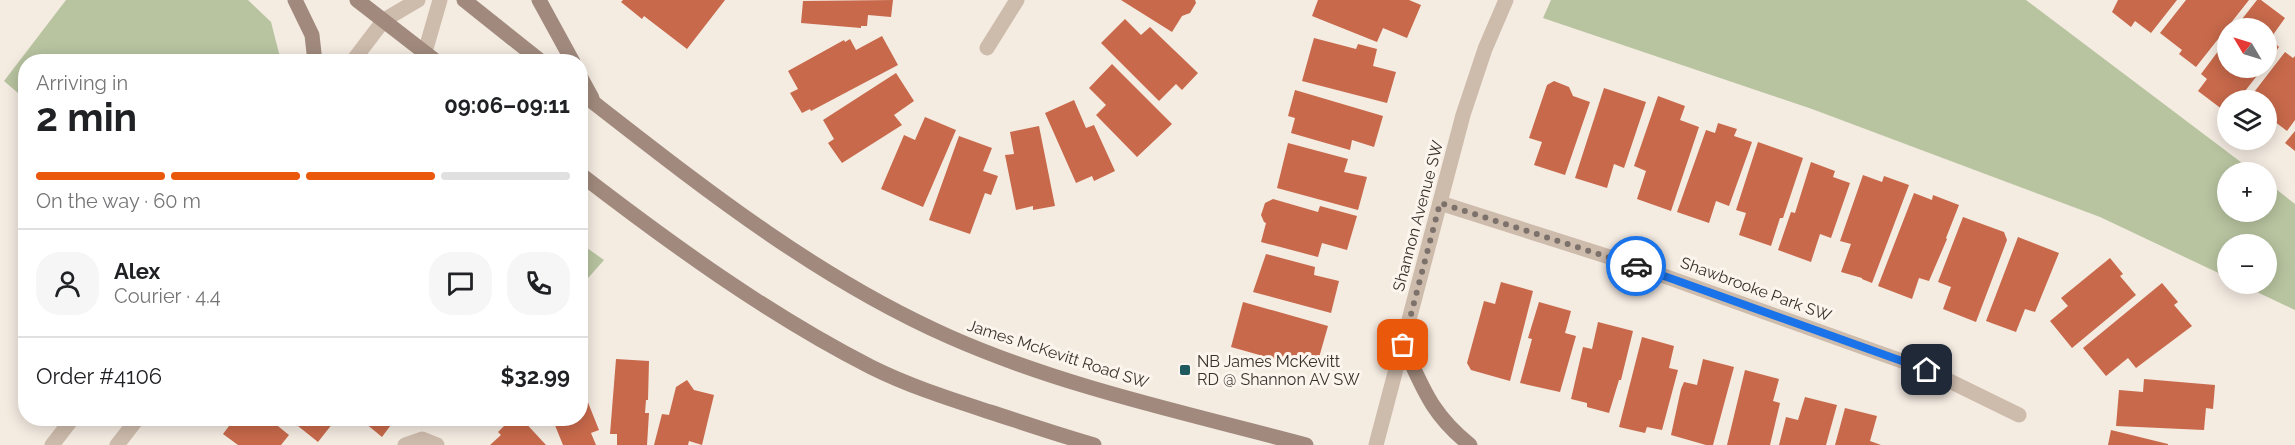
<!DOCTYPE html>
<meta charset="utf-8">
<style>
:root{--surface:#fff;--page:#f6f6f6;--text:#202124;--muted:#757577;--line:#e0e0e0;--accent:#ea580c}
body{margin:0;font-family:Raleway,sans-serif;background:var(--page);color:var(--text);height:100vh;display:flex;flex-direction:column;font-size:22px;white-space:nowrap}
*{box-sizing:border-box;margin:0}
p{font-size:20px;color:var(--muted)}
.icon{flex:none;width:33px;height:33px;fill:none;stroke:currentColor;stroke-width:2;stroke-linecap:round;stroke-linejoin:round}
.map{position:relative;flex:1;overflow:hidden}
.drawer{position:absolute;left:18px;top:54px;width:570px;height:372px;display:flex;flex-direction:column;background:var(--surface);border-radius:24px;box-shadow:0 3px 15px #0003}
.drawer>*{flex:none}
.needle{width:39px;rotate:308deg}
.buttons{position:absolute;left:2217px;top:18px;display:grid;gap:12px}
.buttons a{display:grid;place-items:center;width:60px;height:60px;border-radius:50%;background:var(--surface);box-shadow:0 3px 15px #0003;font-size:30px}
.pin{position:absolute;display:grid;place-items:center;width:51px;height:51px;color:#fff;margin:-26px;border-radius:12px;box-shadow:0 3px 9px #0006}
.courier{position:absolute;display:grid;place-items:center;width:60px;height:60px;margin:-30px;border:4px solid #1a73e8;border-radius:50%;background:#fff;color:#222;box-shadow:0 2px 8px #0007}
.overview em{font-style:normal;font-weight:700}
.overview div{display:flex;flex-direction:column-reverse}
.overview{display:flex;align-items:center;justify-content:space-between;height:102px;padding:0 18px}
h1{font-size:39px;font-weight:700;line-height:45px}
.bar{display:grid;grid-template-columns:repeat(4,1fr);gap:9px 6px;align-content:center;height:72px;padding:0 18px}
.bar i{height:8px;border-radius:4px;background:var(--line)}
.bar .current{background:var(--accent)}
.bar p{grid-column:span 4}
.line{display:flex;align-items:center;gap:15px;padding:0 18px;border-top:2px solid var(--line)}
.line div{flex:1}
.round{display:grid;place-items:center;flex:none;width:63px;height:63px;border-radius:24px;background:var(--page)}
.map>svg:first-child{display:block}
.green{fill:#b8c4a0}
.building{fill:#c8694b}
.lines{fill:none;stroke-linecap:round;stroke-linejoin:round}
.service{stroke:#cdbbac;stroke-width:15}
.minor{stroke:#cdbbac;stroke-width:15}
.tertiary{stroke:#cdbbac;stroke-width:15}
.secondary{stroke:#a18a7d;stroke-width:15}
.done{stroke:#7c716b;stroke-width:6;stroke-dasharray:0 10.8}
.route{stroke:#1a73e8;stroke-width:8}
.poi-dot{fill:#1f5a5e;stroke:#fbf5ee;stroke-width:2}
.labels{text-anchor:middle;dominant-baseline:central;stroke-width:6;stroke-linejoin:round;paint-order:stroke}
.street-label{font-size:16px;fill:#3b302b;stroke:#fbf5ee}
.poi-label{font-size:16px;fill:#3b302b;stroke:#fbf5ee;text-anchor:start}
</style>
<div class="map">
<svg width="2295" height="445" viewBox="0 0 2295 445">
<rect width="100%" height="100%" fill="#f4ebe1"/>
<g class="green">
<path d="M 66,0 L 248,0 L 271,22 L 281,61 L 26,62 L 25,99 L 4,81 Z"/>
<path d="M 1551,0 L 2026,0 L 2254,172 L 2228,172 L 2228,212 L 2266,212 L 2267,182 L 2295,204 L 2295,310 L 2240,284 L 2266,284 L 2266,244 L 2228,244 L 2227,277 L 2100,217 L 1812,109 L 1543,18 Z"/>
<path d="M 580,243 L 604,260 L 581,286 L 580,286 Z"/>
</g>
<g class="building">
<path d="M 623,0 L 725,0 L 687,49 L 644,16 L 642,19 L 621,2 Z"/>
<path d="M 893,0 L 891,17 L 868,15 L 867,26 L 861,26 L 861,28 L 801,23 L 803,1 Z"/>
<path d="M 1121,0 L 1195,0 L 1196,3 L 1190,13 L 1182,16 L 1172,32 Z"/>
<path d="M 1318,0 L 1409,0 L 1421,5 L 1407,38 L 1383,28 L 1377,42 L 1312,16 Z"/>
<path d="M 2118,0 L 2177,0 L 2151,33 L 2135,21 L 2131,27 L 2112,12 Z"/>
<path d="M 2186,0 L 2249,0 L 2196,67 L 2179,54 L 2182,50 L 2160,33 Z"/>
<path d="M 2257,0 L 2261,0 L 2285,18 L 2270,39 L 2279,47 L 2266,64 L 2266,28 L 2235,28 Z"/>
<path d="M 1125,19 L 1141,35 L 1150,27 L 1198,73 L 1182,90 L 1176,84 L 1159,101 L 1101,43 Z"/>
<path d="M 882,36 L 898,65 L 811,111 L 810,109 L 802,113 L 790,93 L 798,89 L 788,71 L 844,40 L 845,42 L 850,39 L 856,50 Z"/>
<path d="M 1314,38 L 1356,49 L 1358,44 L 1377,49 L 1373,66 L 1396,72 L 1387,103 L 1302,81 Z"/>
<path d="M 2228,38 L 2228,68 L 2263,68 L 2238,100 L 2228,100 L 2227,113 L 2198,91 L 2207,79 L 2201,74 Z"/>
<path d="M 2285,52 L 2293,58 L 2295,56 L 2295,120 L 2287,131 L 2266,115 L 2266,100 L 2248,100 Z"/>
<path d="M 1112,64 L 1172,124 L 1137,157 L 1096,115 L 1106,105 L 1089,88 Z"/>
<path d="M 896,73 L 914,101 L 894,115 L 902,125 L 842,163 L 828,143 L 834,139 L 823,120 Z"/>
<path d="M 1554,81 L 1569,87 L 1573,96 L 1590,102 L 1565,175 L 1534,165 L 1542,142 L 1529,138 L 1547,85 Z"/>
<path d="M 1604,88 L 1646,102 L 1624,168 L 1614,164 L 1607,188 L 1575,178 Z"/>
<path d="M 1295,90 L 1383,116 L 1374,147 L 1352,140 L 1350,150 L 1291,133 L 1295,118 L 1288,116 Z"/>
<path d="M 1658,96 L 1685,106 L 1680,120 L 1699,127 L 1671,211 L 1637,199 L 1646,171 L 1634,166 Z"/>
<path d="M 1074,100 L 1086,128 L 1094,125 L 1115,171 L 1094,181 L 1092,176 L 1076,183 L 1045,113 Z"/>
<path d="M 925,117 L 956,130 L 923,207 L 881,189 L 904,135 L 915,140 Z"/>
<path d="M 1718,123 L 1737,129 L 1734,136 L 1752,142 L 1729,206 L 1716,201 L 1709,223 L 1677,212 L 1706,130 L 1715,133 Z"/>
<path d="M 1039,126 L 1055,206 L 1033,210 L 1033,206 L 1016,210 L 1005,155 L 1014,154 L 1010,132 Z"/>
<path d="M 2295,131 L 2295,151 L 2285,143 Z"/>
<path d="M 959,136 L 992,148 L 983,171 L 998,176 L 991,195 L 985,193 L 970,234 L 929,220 Z"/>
<path d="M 1758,142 L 1803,158 L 1783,218 L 1780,218 L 1771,246 L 1739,235 L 1746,213 L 1736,210 Z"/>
<path d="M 1288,143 L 1348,159 L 1344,172 L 1367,177 L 1358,210 L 1277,188 Z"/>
<path d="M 1811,162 L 1835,171 L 1833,177 L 1850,183 L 1831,238 L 1820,234 L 1811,262 L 1778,250 L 1791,212 L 1795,213 Z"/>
<path d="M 1863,175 L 1882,182 L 1884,176 L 1909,185 L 1872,283 L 1862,279 L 1862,278 L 1841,272 L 1851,244 L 1840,241 Z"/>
<path d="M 1914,193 L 1932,200 L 1933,195 L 1959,205 L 1946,238 L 1947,239 L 1929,281 L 1919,278 L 1912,299 L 1878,286 Z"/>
<path d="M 1273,199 L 1318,212 L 1320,206 L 1357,216 L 1347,250 L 1322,243 L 1318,257 L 1261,242 L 1266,223 L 1264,222 L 1261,215 L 1265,203 Z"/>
<path d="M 1963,217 L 2004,232 L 2007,240 L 1976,322 L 1943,309 L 1951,287 L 1938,282 Z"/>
<path d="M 2018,237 L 2059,253 L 2035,312 L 2025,309 L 2016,332 L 1986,321 Z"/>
<path d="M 1266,254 L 1315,267 L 1314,275 L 1339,281 L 1331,313 L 1253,292 Z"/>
<path d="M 2110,258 L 2123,274 L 2120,276 L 2136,295 L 2072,348 L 2050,321 L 2068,306 L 2061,298 Z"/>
<path d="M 1501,282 L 1533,291 L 1510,381 L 1471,370 L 1467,363 L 1484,301 L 1495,304 Z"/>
<path d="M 2162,283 L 2178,302 L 2174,305 L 2192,326 L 2136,368 L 2128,358 L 2106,376 L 2083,348 Z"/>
<path d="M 1243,302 L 1328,326 L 1318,361 L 1296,355 L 1294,363 L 1291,362 L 1291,364 L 1231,347 Z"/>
<path d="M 1539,302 L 1571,311 L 1565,333 L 1576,336 L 1560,392 L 1520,383 L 1532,339 L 1528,338 Z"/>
<path d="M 1598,322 L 1633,331 L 1621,380 L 1619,380 L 1609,413 L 1587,407 L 1587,403 L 1571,399 L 1583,347 L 1592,349 Z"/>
<path d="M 1642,337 L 1674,346 L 1669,368 L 1678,370 L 1662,430 L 1647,427 L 1645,433 L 1619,427 Z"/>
<path d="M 616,359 L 649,361 L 648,400 L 646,400 L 645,413 L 649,413 L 647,445 L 617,445 L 617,434 L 610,434 Z"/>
<path d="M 1703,359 L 1734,367 L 1713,445 L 1706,445 L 1671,435 L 1681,389 L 1684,382 L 1697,385 Z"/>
<path d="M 1745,370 L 1779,379 L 1773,401 L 1780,403 L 1770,445 L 1727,445 Z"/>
<path d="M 2144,379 L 2215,385 L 2213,409 L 2206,408 L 2204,430 L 2116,426 L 2119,390 L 2143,392 Z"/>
<path d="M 687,380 L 694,390 L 714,395 L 702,445 L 689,441 L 688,445 L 654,445 L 662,414 L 669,415 L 676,387 Z"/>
<path d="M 581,385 L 599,430 L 591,433 L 596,445 L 563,445 L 552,418 L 580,418 Z"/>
<path d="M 1805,397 L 1837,405 L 1826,445 L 1779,445 L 1786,417 L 1798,420 Z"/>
<path d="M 1845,408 L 1877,416 L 1870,441 L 1881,445 L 1835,445 Z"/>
<path d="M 235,418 L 268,418 L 289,435 L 281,445 L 238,445 L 223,434 Z"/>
<path d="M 288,418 L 337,418 L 318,442 Z"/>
<path d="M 359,418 L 396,418 L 382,437 Z"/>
<path d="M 512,418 L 521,418 L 546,445 L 490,445 L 501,435 L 498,432 Z"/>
<path d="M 2111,430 L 2168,444 L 2168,445 L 2108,445 Z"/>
</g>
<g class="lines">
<path class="service" d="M 405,445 L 422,439 L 437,445"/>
<g class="minor">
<path d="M 987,48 L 1017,0"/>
<path d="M 1440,203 L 1625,262 L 1927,370 L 2019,415"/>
<path d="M 1376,445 L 1463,115 L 1485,49 L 1506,0"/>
</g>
<g class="tertiary">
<path d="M 352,62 L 384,20 L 418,0"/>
<path d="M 417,62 L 425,52 L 440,0"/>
<path d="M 52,445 L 73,418"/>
<path d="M 117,445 L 138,418"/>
</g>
<g class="secondary">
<path d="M 295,0 L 312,35 L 315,62"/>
<path d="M 357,0 L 437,62"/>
<path d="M 464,0 L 542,62"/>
<path d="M 539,0 L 573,62"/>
<path d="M 580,76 L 592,98"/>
<path d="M 580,92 C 697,183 814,277 950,337 C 1063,387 1187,413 1306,445"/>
<path d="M 580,174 C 671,244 769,315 871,367 C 909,386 950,399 990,412 C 1024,423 1059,435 1094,445"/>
<path d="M 1403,345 C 1423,388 1431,414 1470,445"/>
</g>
</g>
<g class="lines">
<path class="done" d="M 1403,345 L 1440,203 L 1636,266"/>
<path class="route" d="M 1636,266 L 1927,370"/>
</g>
<rect class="poi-dot" x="1179" y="364" width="12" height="12" rx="3"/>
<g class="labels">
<g class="street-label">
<text transform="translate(1418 216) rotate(-75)">Shannon Avenue SW</text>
<text transform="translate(1756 289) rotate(20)">Shawbrooke Park SW</text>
<text transform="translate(1058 354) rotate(18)">James McKevitt Road SW</text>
</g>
<g class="poi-label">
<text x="1197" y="361">NB James McKevitt<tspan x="1197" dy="18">RD @ Shannon AV SW</tspan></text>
</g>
</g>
</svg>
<div class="buttons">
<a><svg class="needle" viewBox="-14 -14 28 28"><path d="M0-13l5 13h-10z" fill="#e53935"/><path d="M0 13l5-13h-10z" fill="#757577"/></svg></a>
<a><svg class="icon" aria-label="layers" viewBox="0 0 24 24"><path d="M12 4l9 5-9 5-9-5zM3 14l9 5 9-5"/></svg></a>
<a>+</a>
<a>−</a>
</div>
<div class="pin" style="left:1403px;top:345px;background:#ea580c"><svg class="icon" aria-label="bag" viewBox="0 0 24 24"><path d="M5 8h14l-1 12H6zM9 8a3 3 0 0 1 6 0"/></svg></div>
<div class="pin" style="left:1927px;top:370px;background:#1f2937"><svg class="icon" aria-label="home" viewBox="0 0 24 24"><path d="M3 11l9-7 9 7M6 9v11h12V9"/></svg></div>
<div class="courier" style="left:1636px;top:266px"><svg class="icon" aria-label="car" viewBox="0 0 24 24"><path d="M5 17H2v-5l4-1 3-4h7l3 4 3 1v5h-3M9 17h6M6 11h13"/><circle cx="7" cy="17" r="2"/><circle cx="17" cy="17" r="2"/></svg></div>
<section class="drawer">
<div class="overview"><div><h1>2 min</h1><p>Arriving in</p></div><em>09:06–09:11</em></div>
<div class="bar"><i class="current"></i><i class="current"></i><i class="current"></i><i></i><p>On the way · 60 m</p></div>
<div class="line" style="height:108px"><a class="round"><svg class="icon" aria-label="person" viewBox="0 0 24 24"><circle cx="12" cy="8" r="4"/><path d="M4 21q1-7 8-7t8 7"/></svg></a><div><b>Alex</b><p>Courier · 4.4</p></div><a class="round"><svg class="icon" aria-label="chat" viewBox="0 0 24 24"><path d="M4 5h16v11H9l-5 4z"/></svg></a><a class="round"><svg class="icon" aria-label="phone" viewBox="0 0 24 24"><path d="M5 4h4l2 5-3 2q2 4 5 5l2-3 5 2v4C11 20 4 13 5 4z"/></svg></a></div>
<div class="line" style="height:78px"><div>Order #4106</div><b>$32.99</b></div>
</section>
</div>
